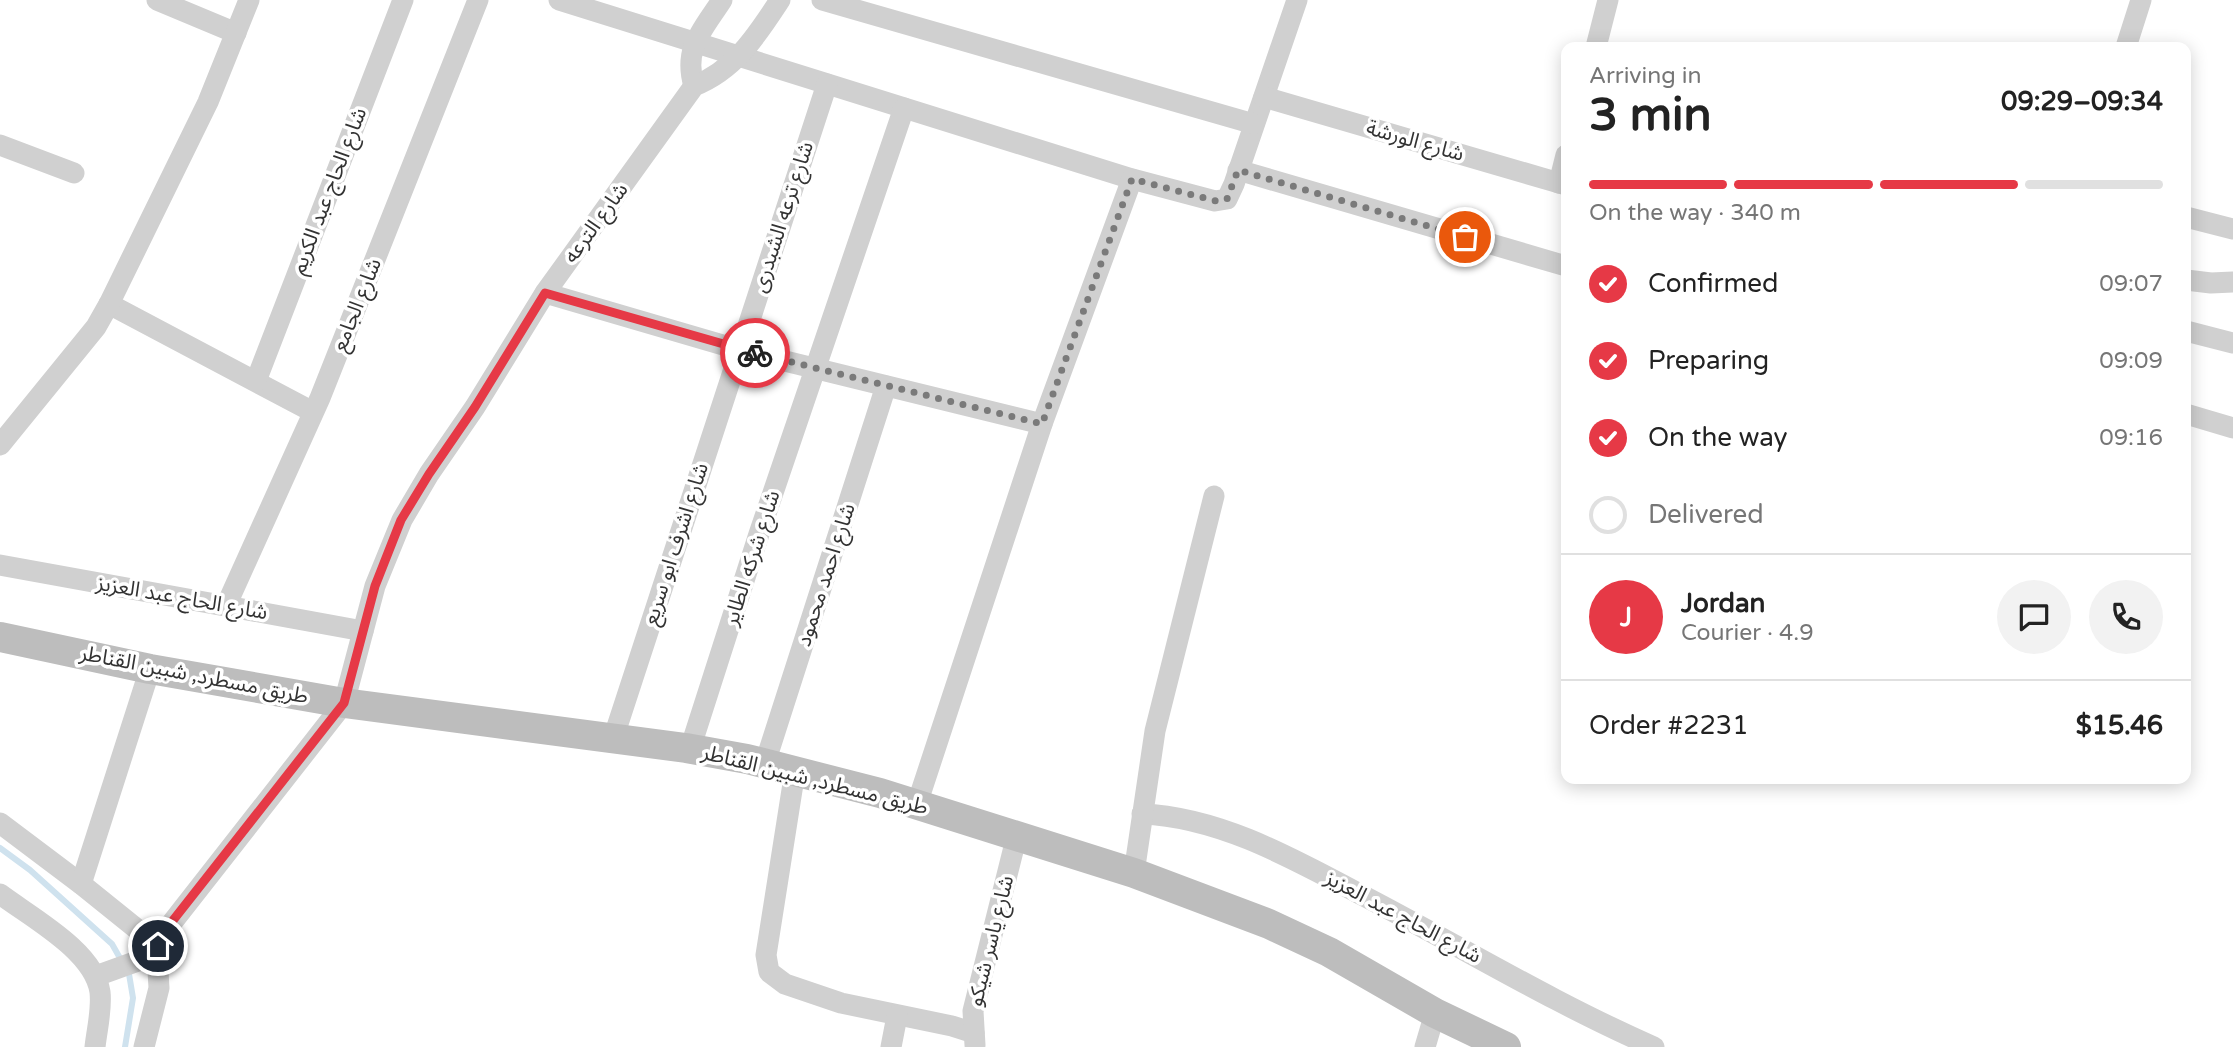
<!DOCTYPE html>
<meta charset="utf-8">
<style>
:root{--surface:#fff;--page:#f2f2f2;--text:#222;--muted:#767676;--line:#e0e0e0;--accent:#e63946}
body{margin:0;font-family:"Varela Round","Noto Sans Arabic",sans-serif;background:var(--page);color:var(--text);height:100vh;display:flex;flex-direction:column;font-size:26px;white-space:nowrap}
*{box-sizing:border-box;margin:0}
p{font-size:23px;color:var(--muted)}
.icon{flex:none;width:38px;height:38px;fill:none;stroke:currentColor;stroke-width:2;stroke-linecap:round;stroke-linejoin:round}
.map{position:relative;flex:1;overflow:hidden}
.drawer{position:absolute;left:1561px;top:42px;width:630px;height:742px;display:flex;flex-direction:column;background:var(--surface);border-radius:14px;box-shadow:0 4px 18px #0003}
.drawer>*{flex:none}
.pin{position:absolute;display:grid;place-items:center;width:60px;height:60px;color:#fff;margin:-30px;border:4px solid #fff;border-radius:50%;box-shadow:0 2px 7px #0007}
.courier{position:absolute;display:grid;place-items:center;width:70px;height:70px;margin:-35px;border:5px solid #e63946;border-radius:50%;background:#fff;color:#222;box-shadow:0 2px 9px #0007}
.overview em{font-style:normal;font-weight:700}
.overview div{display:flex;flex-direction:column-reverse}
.overview{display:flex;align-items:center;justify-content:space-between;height:119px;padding:0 28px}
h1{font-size:46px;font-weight:700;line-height:52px}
.bar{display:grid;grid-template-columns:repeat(4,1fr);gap:10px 7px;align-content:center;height:84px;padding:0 28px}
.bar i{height:9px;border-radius:5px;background:var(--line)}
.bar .active{background:var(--accent)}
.bar p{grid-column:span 4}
.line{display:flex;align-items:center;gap:18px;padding:0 28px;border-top:2px solid var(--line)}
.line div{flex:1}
.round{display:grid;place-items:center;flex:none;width:74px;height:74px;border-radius:37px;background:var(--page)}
ol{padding:0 28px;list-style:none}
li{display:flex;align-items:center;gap:21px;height:77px}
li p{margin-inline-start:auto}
li .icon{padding:7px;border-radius:50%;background:var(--accent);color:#fff;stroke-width:4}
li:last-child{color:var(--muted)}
li i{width:38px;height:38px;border:4px solid var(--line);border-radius:50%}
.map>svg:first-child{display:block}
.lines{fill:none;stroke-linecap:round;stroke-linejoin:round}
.stream{stroke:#cfe2ee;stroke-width:6}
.minor{stroke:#d0d0d0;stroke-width:21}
.secondary{stroke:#bdbdbd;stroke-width:30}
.done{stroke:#7a7a7a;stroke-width:7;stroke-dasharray:0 12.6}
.route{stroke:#e63946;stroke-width:9}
.labels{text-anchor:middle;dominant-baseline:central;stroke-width:7;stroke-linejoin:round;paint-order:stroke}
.street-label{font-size:21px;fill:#333;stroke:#fff}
</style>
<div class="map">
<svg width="2233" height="1047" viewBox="0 0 2233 1047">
<rect width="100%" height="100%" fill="#fff"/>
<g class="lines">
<path class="stream" d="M 0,848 L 30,870 L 112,944 L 129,974 L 133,998 L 125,1047"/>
<g class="minor">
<path d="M 157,0 L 236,33"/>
<path d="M 559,0 L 1132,179 L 1215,201 L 1227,199 L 1234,184 L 1297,0"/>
<path d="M 822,0 L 1254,124"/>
<path d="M 1596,47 L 1608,0"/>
<path d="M 2126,47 L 2141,0"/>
<path d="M 694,86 C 683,48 702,31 722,0"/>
<path d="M 1264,97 L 1566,185"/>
<path d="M 0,145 L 74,173"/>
<path d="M 1238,170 L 1566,266"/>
<path d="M 1559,183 L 1566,155"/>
<path d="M 2186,217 L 2233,229"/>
<path d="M 2186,280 L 2211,283 L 2233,282"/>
<path d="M 545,293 L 740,350 L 1042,424"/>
<path d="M 109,304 L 313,412"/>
<path d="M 2186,331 L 2233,343"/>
<path d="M 256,381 L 403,0"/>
<path d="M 2186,414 L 2233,428"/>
<path d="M 0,445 L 96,327 L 109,304 L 208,102 L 249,0"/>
<path d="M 0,565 L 363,631"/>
<path d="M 226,606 L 320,398 L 478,0"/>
<path d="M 613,739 L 827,84"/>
<path d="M 690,749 L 759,534 L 904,108"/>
<path d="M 765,763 L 886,386"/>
<path d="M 795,771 L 766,955 L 769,972 L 785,984 L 841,1003 L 952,1026 L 974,1033"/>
<path d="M 917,804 L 1042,424 L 1132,179"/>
<path d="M 1142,814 C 1218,817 1290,857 1356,892 C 1455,943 1551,1002 1654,1047"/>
<path d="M 0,823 L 81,884 L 158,946"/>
<path d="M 1134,873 L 1155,731 L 1214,496"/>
<path d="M 81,884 L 150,669"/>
<path d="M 0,894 C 32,918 94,951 100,992 C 102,1010 97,1029 95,1047"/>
<path d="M 96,976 L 157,954"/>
<path d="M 975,1045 L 973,1011 L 1017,835"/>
<path d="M 144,1047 L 159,988 L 157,954 L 160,938 L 344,703 L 375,586 L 402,520 L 429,474 L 475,407 L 545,293 L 694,86 C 735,70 757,35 780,0"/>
<path d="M 891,1047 L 897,1016"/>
<path d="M 1425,1047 L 1435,1013"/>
</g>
<path class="secondary" d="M 0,637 L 150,669 L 344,703 L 686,748 L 747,759 L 880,793 L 1134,873 L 1269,924 L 1329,952 L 1435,1013 L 1506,1047"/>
</g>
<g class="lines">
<path class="done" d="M 755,353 L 1042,424 L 1132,179 L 1216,201 L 1227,199 L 1238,170 L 1465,237"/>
<path class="route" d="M 158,946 L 167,928 L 344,703 L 375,586 L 401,520 L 429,474 L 475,407 L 545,293 L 755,353"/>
</g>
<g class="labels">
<g class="street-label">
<text transform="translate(1415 141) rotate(16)">شارع الورشة</text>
<text transform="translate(329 191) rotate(-69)">شارع الحاج عبد الكريم</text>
<text transform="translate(783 217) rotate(-72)">شارع ترعه الشبدرى</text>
<text transform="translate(596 223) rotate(-54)">شارع الترعه</text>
<text transform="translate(357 305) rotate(-68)">شارع الجامع</text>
<text transform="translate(676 544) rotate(-72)">شارع اشرف ابو سريع</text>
<text transform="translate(752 558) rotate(-72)">شارع شركه الطاير</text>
<text transform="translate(826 575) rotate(-72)">شارع احمد محمود</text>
<text transform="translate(182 598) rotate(10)">شارع الحاج عبد العزيز</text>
<text transform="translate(194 675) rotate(11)">طريق مسطرد, شبين القناطر</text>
<text transform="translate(815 780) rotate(14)">طريق مسطرد, شبين القناطر</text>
<text transform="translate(1403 917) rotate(28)">شارع الحاج عبد العزيز</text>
<text transform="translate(991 941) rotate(-76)">شارع ياسر شيكو</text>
</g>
</g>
</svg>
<div class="pin" style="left:1465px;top:237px;background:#ea580c"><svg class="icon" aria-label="bag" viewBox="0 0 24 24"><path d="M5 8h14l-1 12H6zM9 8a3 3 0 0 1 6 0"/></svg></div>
<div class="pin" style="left:158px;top:946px;background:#1f2937"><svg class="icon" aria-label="home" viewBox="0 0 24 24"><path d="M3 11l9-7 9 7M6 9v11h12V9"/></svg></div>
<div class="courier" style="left:755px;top:353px"><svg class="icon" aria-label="bike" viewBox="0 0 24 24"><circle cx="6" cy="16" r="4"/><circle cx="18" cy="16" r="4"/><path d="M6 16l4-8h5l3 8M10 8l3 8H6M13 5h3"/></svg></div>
<section class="drawer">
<div class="overview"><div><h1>3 min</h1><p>Arriving in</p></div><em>09:29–09:34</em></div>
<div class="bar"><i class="active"></i><i class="active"></i><i class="active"></i><i></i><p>On the way · 340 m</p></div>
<ol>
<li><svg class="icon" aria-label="check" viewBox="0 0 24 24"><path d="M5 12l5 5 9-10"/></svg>Confirmed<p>09:07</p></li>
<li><svg class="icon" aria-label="check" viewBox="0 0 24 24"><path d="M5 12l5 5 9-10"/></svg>Preparing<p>09:09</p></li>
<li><svg class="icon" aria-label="check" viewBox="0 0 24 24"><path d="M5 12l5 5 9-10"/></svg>On the way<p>09:16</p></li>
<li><i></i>Delivered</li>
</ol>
<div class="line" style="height:126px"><b class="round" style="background:var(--accent);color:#fff">J</b><div><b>Jordan</b><p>Courier · 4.9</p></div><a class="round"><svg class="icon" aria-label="chat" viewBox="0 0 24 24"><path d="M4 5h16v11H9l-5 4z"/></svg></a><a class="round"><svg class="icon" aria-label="phone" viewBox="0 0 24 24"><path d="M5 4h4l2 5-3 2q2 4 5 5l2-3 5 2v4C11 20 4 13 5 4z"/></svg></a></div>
<div class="line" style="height:91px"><div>Order #2231</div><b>$15.46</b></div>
</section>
</div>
